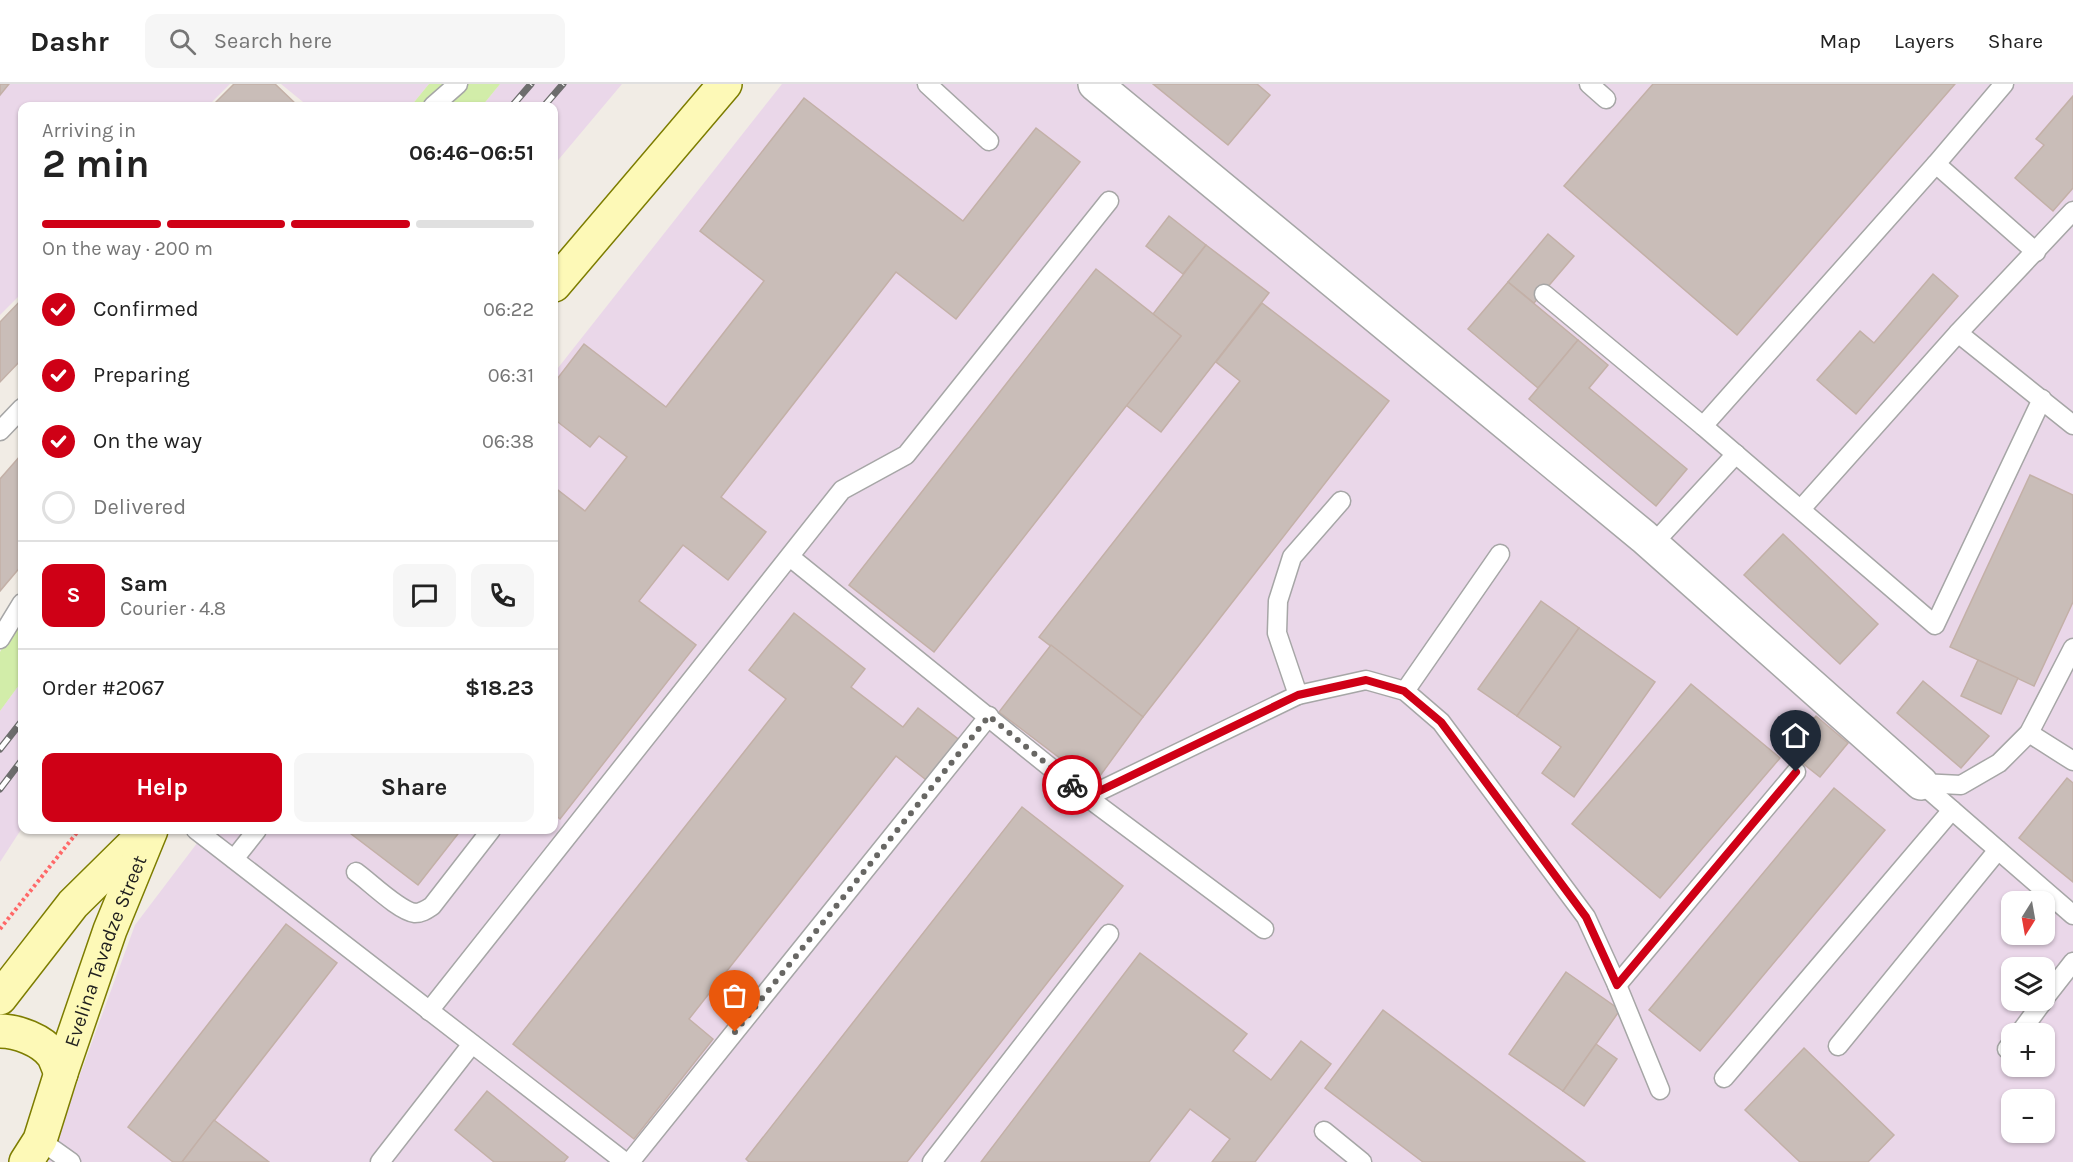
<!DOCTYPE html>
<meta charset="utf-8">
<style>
:root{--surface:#fff;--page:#f6f6f6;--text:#222;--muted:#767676;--line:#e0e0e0;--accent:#cf0016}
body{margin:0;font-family:Karla,sans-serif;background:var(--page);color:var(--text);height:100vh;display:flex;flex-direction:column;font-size:22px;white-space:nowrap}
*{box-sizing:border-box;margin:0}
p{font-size:20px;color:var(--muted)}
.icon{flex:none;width:33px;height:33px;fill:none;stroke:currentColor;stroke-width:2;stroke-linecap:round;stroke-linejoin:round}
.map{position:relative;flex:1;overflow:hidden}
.details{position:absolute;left:18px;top:18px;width:540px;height:732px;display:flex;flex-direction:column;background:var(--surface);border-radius:12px;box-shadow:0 2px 4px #0004}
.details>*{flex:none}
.needle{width:39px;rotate:191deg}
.fabs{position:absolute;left:2001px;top:807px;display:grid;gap:12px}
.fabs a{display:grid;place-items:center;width:54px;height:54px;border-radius:12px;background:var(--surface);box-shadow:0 2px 4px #0004;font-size:30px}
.pin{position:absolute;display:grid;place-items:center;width:51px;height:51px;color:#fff;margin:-62px -26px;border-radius:50% 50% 50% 0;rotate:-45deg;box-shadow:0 0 6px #0007}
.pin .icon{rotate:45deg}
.courier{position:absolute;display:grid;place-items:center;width:60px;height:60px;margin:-30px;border:4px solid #cf0016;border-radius:50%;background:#fff;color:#222;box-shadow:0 2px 8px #0007}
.headline em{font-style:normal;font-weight:700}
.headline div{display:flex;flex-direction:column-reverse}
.headline{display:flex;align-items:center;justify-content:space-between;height:102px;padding:0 24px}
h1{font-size:39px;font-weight:700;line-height:45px}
.bar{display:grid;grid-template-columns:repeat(4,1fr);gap:9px 6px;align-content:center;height:72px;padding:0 24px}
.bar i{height:8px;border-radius:4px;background:var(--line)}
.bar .current{background:var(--accent)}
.bar p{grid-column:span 4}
.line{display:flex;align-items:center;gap:15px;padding:0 24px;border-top:2px solid var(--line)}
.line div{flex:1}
.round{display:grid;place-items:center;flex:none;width:63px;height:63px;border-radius:12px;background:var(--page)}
ol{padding:0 24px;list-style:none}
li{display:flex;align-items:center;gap:18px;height:66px}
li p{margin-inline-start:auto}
li .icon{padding:6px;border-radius:50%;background:var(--accent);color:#fff;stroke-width:4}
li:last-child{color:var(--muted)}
li i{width:33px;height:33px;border:3px solid var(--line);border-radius:50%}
.primary-button{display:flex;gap:12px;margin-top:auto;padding:12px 24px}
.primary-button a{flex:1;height:69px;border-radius:12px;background:var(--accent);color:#fff;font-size:24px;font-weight:700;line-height:69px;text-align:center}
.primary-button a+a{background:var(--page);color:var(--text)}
header{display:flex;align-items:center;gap:36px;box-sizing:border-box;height:84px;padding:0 30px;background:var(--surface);border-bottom:2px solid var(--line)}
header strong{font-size:28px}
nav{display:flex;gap:33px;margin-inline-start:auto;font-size:21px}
.search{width:420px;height:54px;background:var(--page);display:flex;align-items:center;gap:15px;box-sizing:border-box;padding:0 21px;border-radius:12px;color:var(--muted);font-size:22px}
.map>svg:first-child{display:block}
.industrial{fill:#ead7e9;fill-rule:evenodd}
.grass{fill:#d2eda9}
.building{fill:#c9bdb8;stroke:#c3b0a7;stroke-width:1.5}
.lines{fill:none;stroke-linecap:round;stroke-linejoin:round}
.service-casing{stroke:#a6a6a6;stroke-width:21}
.minor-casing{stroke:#a6a6a6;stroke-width:36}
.secondary-casing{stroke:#7d7d00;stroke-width:36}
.path{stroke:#ff6868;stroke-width:4;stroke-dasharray:3 3;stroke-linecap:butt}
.service{stroke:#fff;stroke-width:18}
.minor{stroke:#fff;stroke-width:33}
.secondary{stroke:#fdf9b7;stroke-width:33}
.rail-casing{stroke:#6d6d6d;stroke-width:7}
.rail{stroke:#fff;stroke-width:4.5;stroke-dasharray:14;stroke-linecap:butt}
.done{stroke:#686764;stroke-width:6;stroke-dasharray:0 10.8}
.route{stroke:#cf0016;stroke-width:8}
.labels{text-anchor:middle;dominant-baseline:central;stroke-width:6;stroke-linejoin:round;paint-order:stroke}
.street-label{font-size:20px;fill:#1f1f1f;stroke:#fff}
</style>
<header>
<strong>Dashr</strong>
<div class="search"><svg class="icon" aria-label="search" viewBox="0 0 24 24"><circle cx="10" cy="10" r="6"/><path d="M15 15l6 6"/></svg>Search here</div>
<nav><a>Map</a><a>Layers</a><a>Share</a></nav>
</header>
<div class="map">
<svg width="2073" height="1078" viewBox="0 0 2073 1078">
<rect width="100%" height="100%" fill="#f1ece5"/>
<g class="industrial">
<path d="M 0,0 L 230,0 L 208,22 L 22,22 L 22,209 L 0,231 Z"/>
<path d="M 281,0 L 429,0 L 411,22 L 308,22 Z"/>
<path d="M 500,0 L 622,0 L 554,81 L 554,22 L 482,22 Z"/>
<path d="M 782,0 L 2073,0 L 2073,1078 L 48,1078 L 135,841 L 207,746 L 554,746 L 554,289 ZM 2012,818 L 2044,818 L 2044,850 L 2012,850 ZM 2012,884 L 2044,884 L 2044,916 L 2012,916 ZM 2012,950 L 2044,950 L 2044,982 L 2012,982 ZM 2012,1016 L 2044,1016 L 2044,1048 L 2012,1048 Z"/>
<path d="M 22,597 L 22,744 L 0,778 L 0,627 Z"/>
</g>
<g class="grass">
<path d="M 429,0 L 500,0 L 482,22 L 411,22 Z"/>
<path d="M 22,531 L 22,597 L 0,627 L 0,568 Z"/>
</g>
<g class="building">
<path d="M 0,0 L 9,0 L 0,11 Z"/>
<path d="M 234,0 L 275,0 L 298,22 L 212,22 Z"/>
<path d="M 1153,0 L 1257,0 L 1270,11 L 1228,61 Z"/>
<path d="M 1653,0 L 1955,0 L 1737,251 L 1564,102 Z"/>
<path d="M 2073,12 L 2073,104 L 2053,127 L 2015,94 L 2044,61 L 2036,55 Z"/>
<path d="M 804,14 L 963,137 L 1036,44 L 1080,78 L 956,235 L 896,188 L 721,413 L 766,448 L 728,496 L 683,461 L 639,517 L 696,561 L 560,735 L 554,730 L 554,403 L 585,427 L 627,373 L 599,352 L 590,363 L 554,335 L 554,299 L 584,260 L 666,323 L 764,197 L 700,147 Z"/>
<path d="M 1169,132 L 1206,161 L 1183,190 L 1146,162 Z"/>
<path d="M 1548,150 L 1574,172 L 1534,219 L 1508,198 Z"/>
<path d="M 1206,161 L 1269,209 L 1161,348 L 1126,321 L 1181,252 L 1153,230 Z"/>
<path d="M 1096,185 L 1181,252 L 934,568 L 849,501 Z"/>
<path d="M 1933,190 L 1958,212 L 1856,330 L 1817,296 L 1860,247 L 1874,259 Z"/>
<path d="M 1508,198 L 1578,256 L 1538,304 L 1468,245 Z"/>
<path d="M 22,215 L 22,275 L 0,298 L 0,238 Z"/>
<path d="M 1262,219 L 1389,317 L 1143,633 L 1039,553 L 1240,297 L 1216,278 Z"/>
<path d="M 1578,256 L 1608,281 L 1589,304 L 1687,385 L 1656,422 L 1529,315 Z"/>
<path d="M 20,372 L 22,374 L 22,481 L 0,507 L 0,395 Z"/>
<path d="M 2030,391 L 2073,411 L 2073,518 L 2034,602 L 1950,563 Z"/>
<path d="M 1783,450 L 1878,540 L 1840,580 L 1744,491 Z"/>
<path d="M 1541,517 L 1579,544 L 1517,632 L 1478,605 Z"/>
<path d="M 794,529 L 865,585 L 851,603 L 903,643 L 918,624 L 962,658 L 930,699 L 896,672 L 689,935 L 713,955 L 634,1055 L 513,960 L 786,615 L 749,586 Z"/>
<path d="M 1579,544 L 1655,598 L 1574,713 L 1542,689 L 1561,663 L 1517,632 Z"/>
<path d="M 1051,561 L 1143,633 L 1094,700 L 999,628 Z"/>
<path d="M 1978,576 L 2018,594 L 2001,630 L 1961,612 Z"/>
<path d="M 1923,597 L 1989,652 L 1961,684 L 1897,629 Z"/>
<path d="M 1691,600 L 1780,674 L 1660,814 L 1572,740 Z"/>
<path d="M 1816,632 L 1848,659 L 1820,693 L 1787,667 Z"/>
<path d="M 2067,694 L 2073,699 L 2073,798 L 2019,754 Z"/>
<path d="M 1834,704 L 1885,746 L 1700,967 L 1649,926 Z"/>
<path d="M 1022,723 L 1123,802 L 907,1078 L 749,1078 L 746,1075 Z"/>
<path d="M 346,746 L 461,746 L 418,801 Z"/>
<path d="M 286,840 L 337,879 L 182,1078 L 173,1078 L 128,1043 Z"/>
<path d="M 1140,869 L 1247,950 L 1233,967 L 1271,996 L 1301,957 L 1331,980 L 1255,1078 L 1212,1078 L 1230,1055 L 1190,1025 L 1149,1078 L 981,1078 Z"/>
<path d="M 1566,888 L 1620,926 L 1563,1007 L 1509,970 Z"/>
<path d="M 1383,926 L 1585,1078 L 1423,1078 L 1325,1004 Z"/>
<path d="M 1596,960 L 1617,975 L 1584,1022 L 1563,1007 Z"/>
<path d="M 1804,964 L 1894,1051 L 1868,1078 L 1800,1078 L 1745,1026 Z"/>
<path d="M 487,1007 L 568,1073 L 564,1078 L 494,1078 L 455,1046 Z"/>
<path d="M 214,1036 L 269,1078 L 182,1078 Z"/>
</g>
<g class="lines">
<g class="service-casing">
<g id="service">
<path d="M 927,0 L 989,57"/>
<path d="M 1589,0 L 1606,15"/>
<path d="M 2004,0 L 1936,80 L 1703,342 L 1935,541 L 2042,315"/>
<path d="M 433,22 L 458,0"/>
<path d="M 1936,80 L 2036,168"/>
<path d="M 1544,210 L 1703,342"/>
<path d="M 1958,249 L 2073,341"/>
<path d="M 0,347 L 22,324"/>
<path d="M 1801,425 L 1958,249 L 2073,127"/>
<path d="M 1653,460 L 1736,370"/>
<path d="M 790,473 L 1087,713 L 1264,845"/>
<path d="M 0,555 L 22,519"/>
<path d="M 1405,607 L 1500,470"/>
<path d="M 1298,611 L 1277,549 L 1278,517 L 1292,473 L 1341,417"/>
<path d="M 2029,649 L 2073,677"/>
<path d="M 1921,699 L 1961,701 L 1999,679 L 2029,649 L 2073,564"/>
<path d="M 1087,713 L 1298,611 L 1366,596 L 1405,607 L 1441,638 L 1586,833 L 1617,901 L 1660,1006"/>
<path d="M 1952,726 L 2073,831"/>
<path d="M 196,746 L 625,1078"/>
<path d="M 234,775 L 257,746"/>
<path d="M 356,788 C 370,798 399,827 415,829 C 422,829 426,826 432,822 L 491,746"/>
<path d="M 1617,901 L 1796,688"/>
<path d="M 2044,915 L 2073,878"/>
<path d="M 429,927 L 842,406 L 906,371 L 1109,117"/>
<path d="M 2019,950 L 2044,916"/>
<path d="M 1838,962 L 1998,766"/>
<path d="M 2007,965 L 2012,959"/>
<path d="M 1724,994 L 1952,726 L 1921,699"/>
<path d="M 1324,1047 L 1362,1078"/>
<path d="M 40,1056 L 71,1078"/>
<path d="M 380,1078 L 472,960"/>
<path d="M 630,1078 L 989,632"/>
<path d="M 932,1078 L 1109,850"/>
</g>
</g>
<g class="minor-casing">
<path id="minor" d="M 1095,0 L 1644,453 L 1921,699"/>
</g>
<g class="secondary-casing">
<g id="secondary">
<path d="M 554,201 L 725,0"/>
<path d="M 0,914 L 73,820 L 143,751"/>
<path d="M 0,947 C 17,947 42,956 53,971 C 56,976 58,983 61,989"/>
<path id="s1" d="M 26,1078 L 40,1056 L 61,989 L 110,846 L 151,746"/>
</g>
</g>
<path class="path" d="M 0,845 L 79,746"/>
<use href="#service" class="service"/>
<use href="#minor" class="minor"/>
<use href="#secondary" class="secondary"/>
<g class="rail-casing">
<g id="rail">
<path d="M 512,22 L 531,0"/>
<path d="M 544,22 L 563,0"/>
<path d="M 0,665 L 22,637"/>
<path d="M 0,705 L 22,676"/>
</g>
</g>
<use href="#rail" class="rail"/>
</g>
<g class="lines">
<path class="done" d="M 735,948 L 989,632 L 1072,701"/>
<path class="route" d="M 1072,701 L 1087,713 L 1298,611 L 1366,596 L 1404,607 L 1441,638 L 1586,833 L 1617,901 L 1796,688"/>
</g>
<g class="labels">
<g class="street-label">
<text stroke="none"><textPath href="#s1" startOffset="226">Evelina Tavadze Street</textPath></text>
</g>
</g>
</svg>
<div class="fabs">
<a><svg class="needle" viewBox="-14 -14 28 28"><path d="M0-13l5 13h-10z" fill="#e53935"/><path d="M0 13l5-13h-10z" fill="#767676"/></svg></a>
<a><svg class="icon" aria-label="layers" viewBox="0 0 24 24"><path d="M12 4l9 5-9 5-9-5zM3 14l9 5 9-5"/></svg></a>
<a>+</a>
<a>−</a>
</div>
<div class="pin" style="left:735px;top:948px;background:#ea580c"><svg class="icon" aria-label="bag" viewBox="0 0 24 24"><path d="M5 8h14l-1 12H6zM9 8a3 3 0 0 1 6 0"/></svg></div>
<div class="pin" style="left:1796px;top:688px;background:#1f2937"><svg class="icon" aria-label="home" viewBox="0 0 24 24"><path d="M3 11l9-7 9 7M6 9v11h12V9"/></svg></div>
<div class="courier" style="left:1072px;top:701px"><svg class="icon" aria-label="bike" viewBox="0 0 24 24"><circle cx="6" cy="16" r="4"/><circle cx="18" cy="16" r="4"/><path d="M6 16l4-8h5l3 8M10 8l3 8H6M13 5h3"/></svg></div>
<section class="details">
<div class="headline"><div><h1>2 min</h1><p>Arriving in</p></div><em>06:46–06:51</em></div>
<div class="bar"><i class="current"></i><i class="current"></i><i class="current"></i><i></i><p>On the way · 200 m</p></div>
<ol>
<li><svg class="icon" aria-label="check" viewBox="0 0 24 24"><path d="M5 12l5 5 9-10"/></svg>Confirmed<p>06:22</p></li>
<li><svg class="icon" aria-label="check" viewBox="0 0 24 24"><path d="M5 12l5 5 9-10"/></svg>Preparing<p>06:31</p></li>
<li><svg class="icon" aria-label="check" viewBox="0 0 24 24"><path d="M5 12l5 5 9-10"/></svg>On the way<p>06:38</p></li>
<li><i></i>Delivered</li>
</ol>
<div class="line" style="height:108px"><b class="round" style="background:var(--accent);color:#fff">S</b><div><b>Sam</b><p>Courier · 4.8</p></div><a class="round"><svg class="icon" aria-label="chat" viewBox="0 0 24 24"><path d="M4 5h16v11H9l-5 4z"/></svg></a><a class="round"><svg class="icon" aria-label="phone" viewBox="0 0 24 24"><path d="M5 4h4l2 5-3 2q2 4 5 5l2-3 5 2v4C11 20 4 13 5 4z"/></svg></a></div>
<div class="line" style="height:78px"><div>Order #2067</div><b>$18.23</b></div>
<div class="primary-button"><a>Help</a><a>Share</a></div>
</section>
</div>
